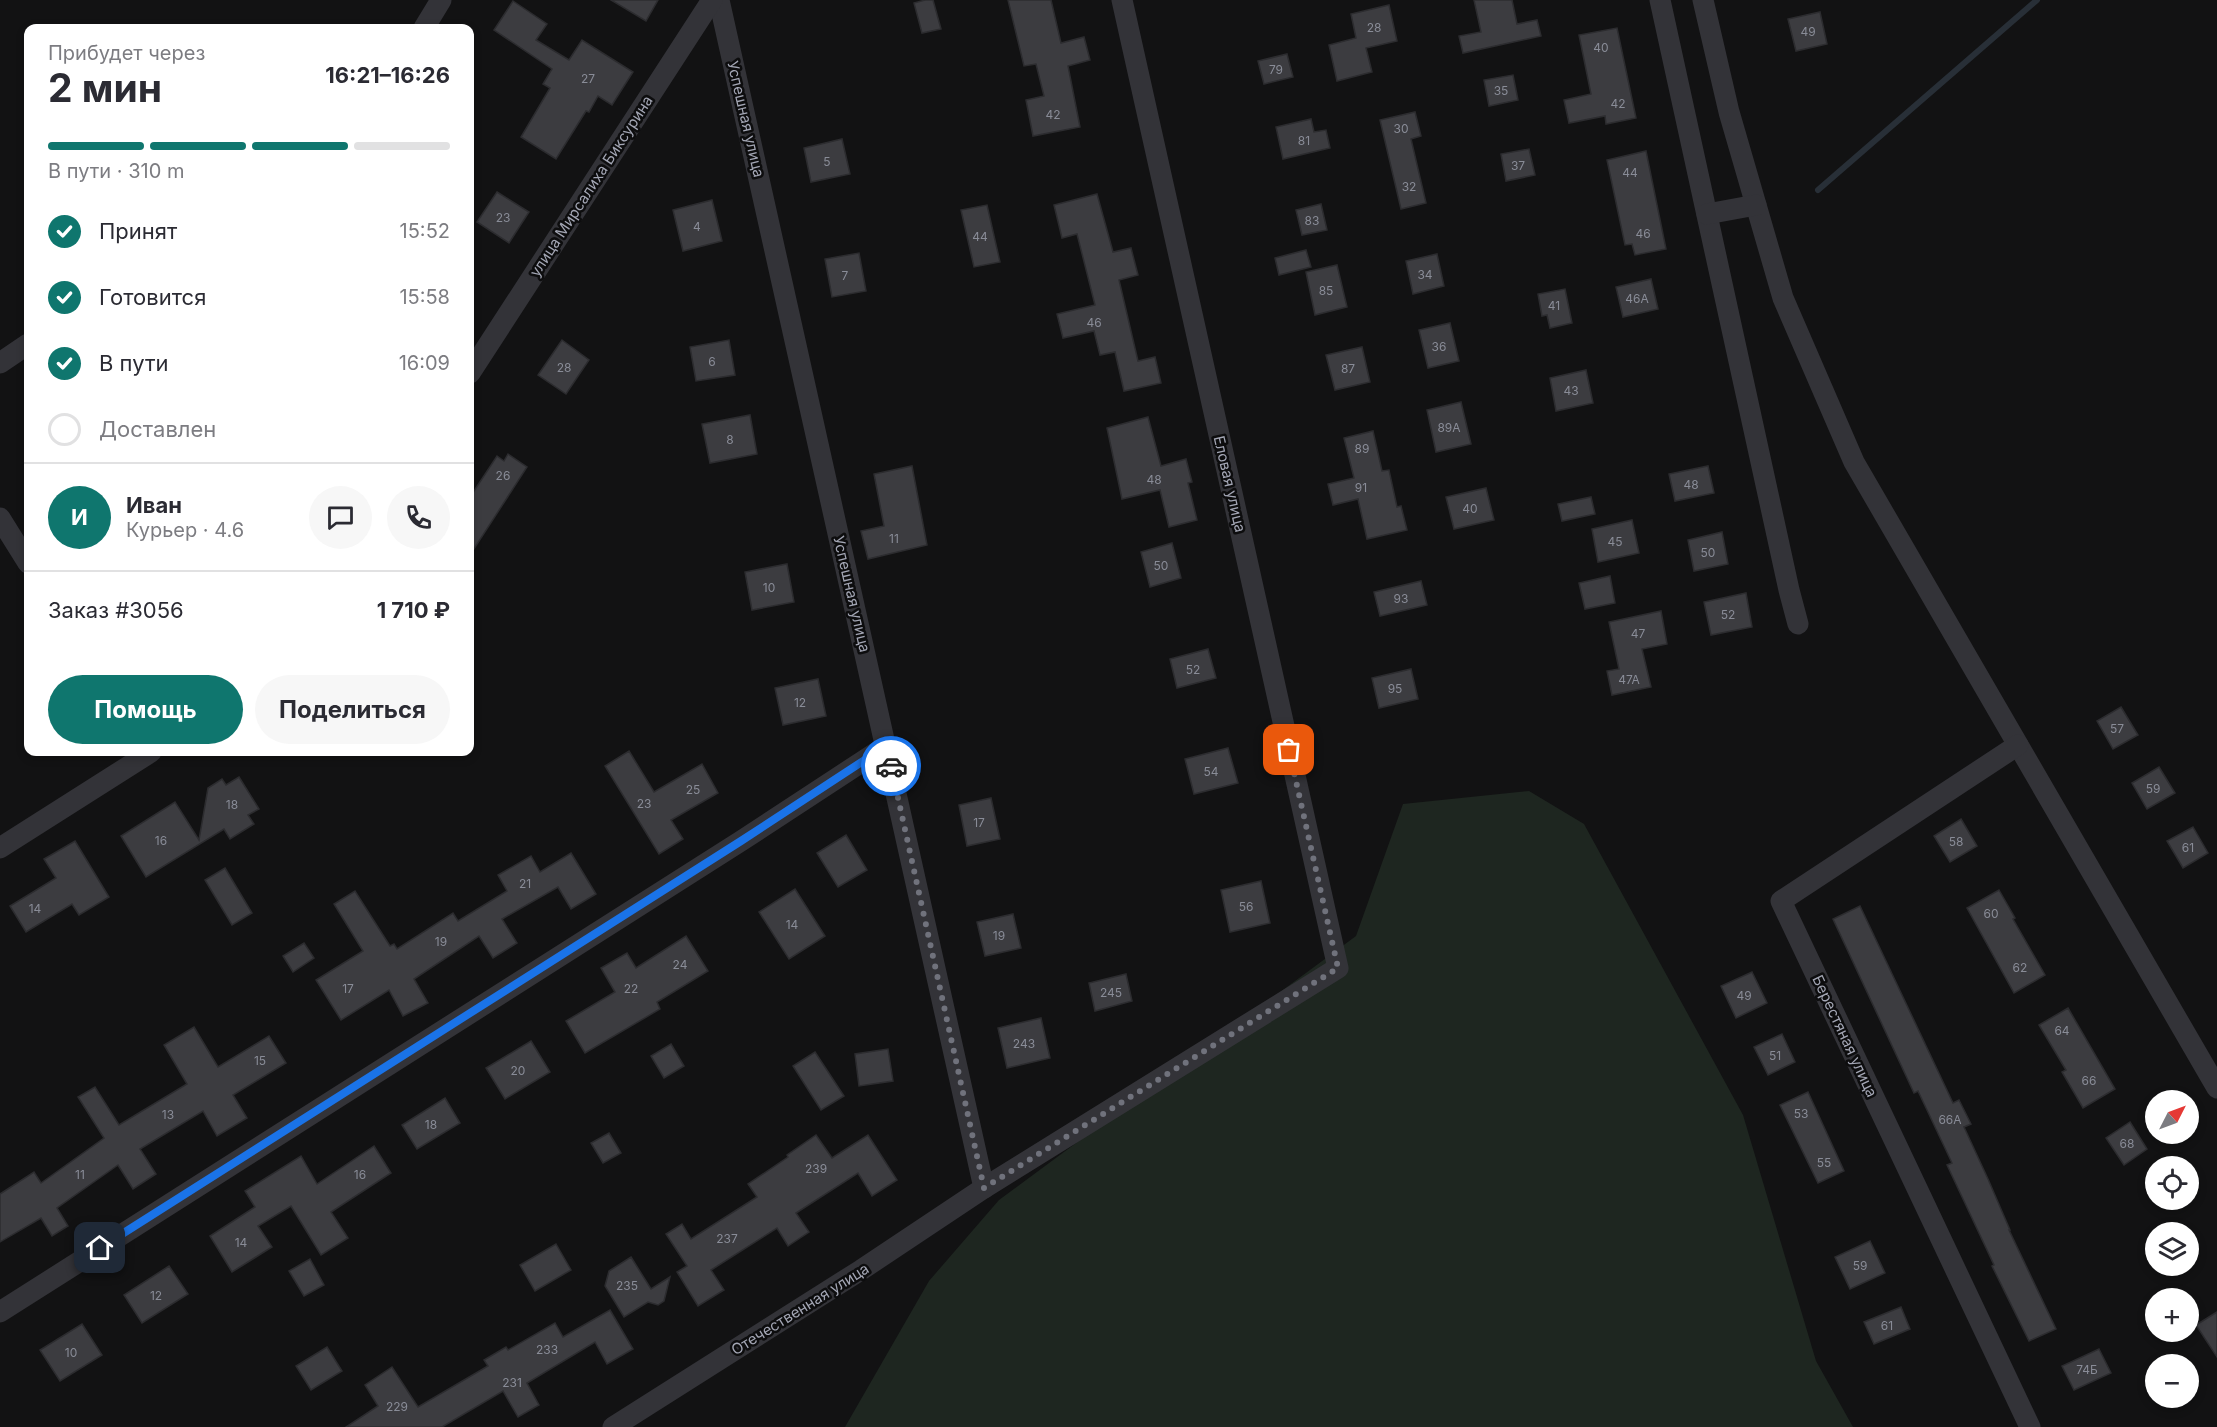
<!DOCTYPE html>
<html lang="ru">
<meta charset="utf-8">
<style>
:root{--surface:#fff;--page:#f7f7f7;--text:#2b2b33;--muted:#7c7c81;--line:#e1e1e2;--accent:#0f766e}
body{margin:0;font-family:Inter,sans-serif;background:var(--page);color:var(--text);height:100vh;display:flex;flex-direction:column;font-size:22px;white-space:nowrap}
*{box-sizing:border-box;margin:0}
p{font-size:20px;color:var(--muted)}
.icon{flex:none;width:33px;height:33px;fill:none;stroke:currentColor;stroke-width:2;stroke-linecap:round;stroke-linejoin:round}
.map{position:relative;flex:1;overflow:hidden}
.side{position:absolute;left:24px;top:24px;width:450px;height:732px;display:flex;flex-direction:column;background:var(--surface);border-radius:12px;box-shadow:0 3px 9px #0003}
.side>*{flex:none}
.needle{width:39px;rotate:48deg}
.tools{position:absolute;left:2145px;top:1090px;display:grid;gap:12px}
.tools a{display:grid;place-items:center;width:54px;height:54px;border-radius:50%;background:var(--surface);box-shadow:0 3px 9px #0003;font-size:30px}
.pin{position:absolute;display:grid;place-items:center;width:51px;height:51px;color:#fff;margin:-26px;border-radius:12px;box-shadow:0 3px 9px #0006}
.courier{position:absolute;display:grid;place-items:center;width:60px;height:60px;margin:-30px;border:4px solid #1a73e8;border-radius:50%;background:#fff;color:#222;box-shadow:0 2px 8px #0007}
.overview em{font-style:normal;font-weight:700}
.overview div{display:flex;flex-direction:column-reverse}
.overview{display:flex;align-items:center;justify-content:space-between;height:102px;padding:0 24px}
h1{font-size:39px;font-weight:700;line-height:45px}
.bar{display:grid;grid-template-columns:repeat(4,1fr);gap:9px 6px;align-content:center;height:72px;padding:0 24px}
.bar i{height:8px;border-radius:4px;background:var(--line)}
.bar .current{background:var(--accent)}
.bar p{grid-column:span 4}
.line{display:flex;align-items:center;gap:15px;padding:0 24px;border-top:2px solid var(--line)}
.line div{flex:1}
.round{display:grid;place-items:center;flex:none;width:63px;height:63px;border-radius:32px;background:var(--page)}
ol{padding:0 24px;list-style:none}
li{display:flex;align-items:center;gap:18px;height:66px}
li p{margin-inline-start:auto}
li .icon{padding:6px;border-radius:50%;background:var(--accent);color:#fff;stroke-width:4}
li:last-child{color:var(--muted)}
li i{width:33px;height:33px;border:3px solid var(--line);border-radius:50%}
.primary-button{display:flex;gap:12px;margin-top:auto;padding:12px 24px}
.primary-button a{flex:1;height:69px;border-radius:36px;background:var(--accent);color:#fff;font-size:24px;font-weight:700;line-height:69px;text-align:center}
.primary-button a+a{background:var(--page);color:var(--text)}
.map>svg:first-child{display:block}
.green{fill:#1e2620}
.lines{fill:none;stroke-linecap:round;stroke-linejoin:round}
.stream{stroke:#282f37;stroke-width:6}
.building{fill:#3c3c40;stroke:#2c2c2f;stroke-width:1.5}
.minor{stroke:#333338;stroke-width:21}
.done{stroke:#70727c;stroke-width:6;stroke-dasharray:0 10.8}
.route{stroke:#1a73e8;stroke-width:8}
.labels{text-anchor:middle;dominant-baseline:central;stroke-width:5;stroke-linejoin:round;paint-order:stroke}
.number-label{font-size:12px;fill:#898c97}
.street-label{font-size:15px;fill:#a3a6b4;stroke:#0d0d0e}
</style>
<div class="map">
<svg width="2217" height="1427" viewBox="0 0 2217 1427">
<rect width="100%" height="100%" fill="#121213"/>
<path class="green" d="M 1529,791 L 1584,824 L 1743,1115 L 1816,1361 L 1853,1427 L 845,1427 L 929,1281 L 999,1200 L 1356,936 L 1403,804 Z"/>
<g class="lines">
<path class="stream" d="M 1818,190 L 2037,0"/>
</g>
<g class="building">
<path d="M 611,0 L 658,0 L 646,21 Z"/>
<path d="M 925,0 L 933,0 L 941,29 L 922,33 L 914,3 Z"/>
<path d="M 1008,0 L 1051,0 L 1061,43 L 1084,37 L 1090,60 L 1068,66 L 1080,127 L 1033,136 L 1026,100 L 1044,96 L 1036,64 L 1024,66 Z"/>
<path d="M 1474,0 L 1512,0 L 1517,24 L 1537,20 L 1541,36 L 1463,53 L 1459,36 L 1481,32 Z"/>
<path d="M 513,1 L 547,24 L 536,40 L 569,60 L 582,40 L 633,72 L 612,105 L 598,96 L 589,112 L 586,111 L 556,159 L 521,137 L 550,88 L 543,84 L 552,69 L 494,30 Z"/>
<path d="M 1389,5 L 1397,41 L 1366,48 L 1372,72 L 1337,81 L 1329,45 L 1356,38 L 1351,14 Z"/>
<path d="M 1820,12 L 1827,44 L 1796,51 L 1788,19 Z"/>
<path d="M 1617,28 L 1636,118 L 1606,124 L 1605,116 L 1569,123 L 1564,100 L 1591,94 L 1579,35 Z"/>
<path d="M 1287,54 L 1293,77 L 1264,84 L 1258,61 Z"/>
<path d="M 1513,75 L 1518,100 L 1489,106 L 1484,80 Z"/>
<path d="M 1415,112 L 1421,136 L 1411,139 L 1426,203 L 1401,209 L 1380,120 Z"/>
<path d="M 1311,119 L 1314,132 L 1326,130 L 1330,148 L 1283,159 L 1276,127 Z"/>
<path d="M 842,139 L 850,174 L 811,182 L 804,148 Z"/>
<path d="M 1529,149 L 1535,175 L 1506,181 L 1501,154 Z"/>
<path d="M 1646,151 L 1666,249 L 1635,255 L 1632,244 L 1625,245 L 1607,160 Z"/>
<path d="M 497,192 L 529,212 L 509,243 L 477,222 Z"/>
<path d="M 1097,194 L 1113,252 L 1131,248 L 1138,275 L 1119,280 L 1138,361 L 1155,357 L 1161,383 L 1124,391 L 1115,352 L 1100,355 L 1094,331 L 1063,338 L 1057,314 L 1095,305 L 1077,234 L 1062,238 L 1054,205 Z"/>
<path d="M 712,200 L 722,241 L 683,251 L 673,210 Z"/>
<path d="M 1321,204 L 1327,230 L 1302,235 L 1296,210 Z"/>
<path d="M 987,205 L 1000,262 L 974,267 L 961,210 Z"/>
<path d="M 1306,250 L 1311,267 L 1279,275 L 1275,258 Z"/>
<path d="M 859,253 L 866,291 L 832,297 L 825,259 Z"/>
<path d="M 1437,254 L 1444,286 L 1413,294 L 1406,261 Z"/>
<path d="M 1337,265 L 1347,307 L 1315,315 L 1306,272 Z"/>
<path d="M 1651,279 L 1658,309 L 1623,317 L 1616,287 Z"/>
<path d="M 1565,289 L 1572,323 L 1550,328 L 1547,315 L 1542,316 L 1538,294 Z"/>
<path d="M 1450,323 L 1459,361 L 1428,368 L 1419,330 Z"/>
<path d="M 562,340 L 589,360 L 566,394 L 538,375 Z"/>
<path d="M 729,340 L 735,375 L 696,381 L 690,347 Z"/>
<path d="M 1362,347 L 1370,382 L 1335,390 L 1326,355 Z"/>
<path d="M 1586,370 L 1593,403 L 1556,411 L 1550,378 Z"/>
<path d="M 1461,402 L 1471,444 L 1436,452 L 1427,410 Z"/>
<path d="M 750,415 L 757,454 L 710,463 L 702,424 Z"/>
<path d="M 1148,417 L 1161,466 L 1186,459 L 1192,482 L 1188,483 L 1197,520 L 1169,527 L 1160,490 L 1122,499 L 1107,428 Z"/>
<path d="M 1373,431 L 1382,471 L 1389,470 L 1397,507 L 1401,506 L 1407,530 L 1367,539 L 1358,499 L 1333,505 L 1328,484 L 1354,478 L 1344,438 Z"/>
<path d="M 508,454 L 527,467 L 470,555 L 470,497 L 497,456 L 504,461 Z"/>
<path d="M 912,466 L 927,545 L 868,559 L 861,531 L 884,526 L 874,474 Z"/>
<path d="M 1708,466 L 1714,493 L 1675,501 L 1669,474 Z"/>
<path d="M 1486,488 L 1494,520 L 1454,529 L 1446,497 Z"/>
<path d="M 1591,497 L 1595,514 L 1562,521 L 1558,504 Z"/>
<path d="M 1632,520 L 1639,553 L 1598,562 L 1592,529 Z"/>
<path d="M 1722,532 L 1728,564 L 1694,571 L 1688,540 Z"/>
<path d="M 1172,543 L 1181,578 L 1150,587 L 1141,552 Z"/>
<path d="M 787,564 L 794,602 L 752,610 L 745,572 Z"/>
<path d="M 1610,576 L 1615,603 L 1585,609 L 1579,583 Z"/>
<path d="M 1421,581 L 1427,605 L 1380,616 L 1374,592 Z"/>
<path d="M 1746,593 L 1752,627 L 1711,635 L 1704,602 Z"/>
<path d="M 1661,611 L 1667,644 L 1642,649 L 1651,687 L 1612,695 L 1607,671 L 1619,669 L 1609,622 Z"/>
<path d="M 1208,649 L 1216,678 L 1177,688 L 1170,659 Z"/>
<path d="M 1411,669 L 1418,699 L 1379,708 L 1372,678 Z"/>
<path d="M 818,679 L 826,716 L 783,725 L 775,688 Z"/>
<path d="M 2121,707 L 2138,735 L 2113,749 L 2097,721 Z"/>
<path d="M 1228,748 L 1238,783 L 1194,794 L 1185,759 Z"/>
<path d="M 629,751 L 654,792 L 702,764 L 718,793 L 671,820 L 683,839 L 659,854 L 605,766 Z"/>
<path d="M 2159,767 L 2175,793 L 2147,809 L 2132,783 Z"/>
<path d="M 239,777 L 259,809 L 248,815 L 254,824 L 230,839 L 224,829 L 146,877 L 121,836 L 175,802 L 199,840 L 208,788 L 222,779 L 226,785 Z"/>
<path d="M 991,798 L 1000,839 L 967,846 L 959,805 Z"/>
<path d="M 1961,819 L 1977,846 L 1950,862 L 1934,836 Z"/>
<path d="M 2193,827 L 2208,853 L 2183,868 L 2167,841 Z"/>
<path d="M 846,835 L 867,870 L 838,887 L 817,853 Z"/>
<path d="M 75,841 L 109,897 L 79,915 L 72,904 L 26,932 L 10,906 L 56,878 L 44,859 Z"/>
<path d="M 571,853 L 596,894 L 571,909 L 558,887 L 502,919 L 517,943 L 493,958 L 479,936 L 414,979 L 428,1003 L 403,1016 L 389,990 L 341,1020 L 316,980 L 363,951 L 334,904 L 355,891 L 390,946 L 394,944 L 397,949 L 453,913 L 458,921 L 507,891 L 498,875 L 531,856 L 540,872 Z"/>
<path d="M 225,868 L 252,913 L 232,925 L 205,880 Z"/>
<path d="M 1261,881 L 1270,923 L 1230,932 L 1221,890 Z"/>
<path d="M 795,889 L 825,936 L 789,959 L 759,912 Z"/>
<path d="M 1999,890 L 2015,918 L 2013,919 L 2045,975 L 2014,993 L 1967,908 Z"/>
<path d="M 1860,906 L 1953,1103 L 1959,1100 L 1971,1124 L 1964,1127 L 1988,1179 L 2010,1230 L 2009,1230 L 2056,1329 L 2029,1341 L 1992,1266 L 1994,1265 L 1947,1165 L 1952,1163 L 1918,1091 L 1914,1093 L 1833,919 Z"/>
<path d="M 1013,914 L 1021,948 L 985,956 L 977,922 Z"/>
<path d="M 686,936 L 708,971 L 657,1002 L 660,1009 L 585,1053 L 566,1021 L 615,992 L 601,968 L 627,953 L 636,968 Z"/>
<path d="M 304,943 L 314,958 L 293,972 L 283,956 Z"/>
<path d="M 1752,972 L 1767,1003 L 1736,1018 L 1721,986 Z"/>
<path d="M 1126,974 L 1132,1001 L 1095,1011 L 1089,983 Z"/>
<path d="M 2068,1008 L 2115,1089 L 2083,1108 L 2062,1072 L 2066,1070 L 2039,1025 Z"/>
<path d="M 1041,1018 L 1050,1058 L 1007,1068 L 998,1028 Z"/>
<path d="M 194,1027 L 218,1067 L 269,1036 L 286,1063 L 233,1095 L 247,1118 L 217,1136 L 203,1111 L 140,1149 L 156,1174 L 133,1189 L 118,1165 L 57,1208 L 68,1226 L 52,1236 L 41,1218 L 0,1242 L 0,1194 L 34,1172 L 41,1183 L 104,1138 L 78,1097 L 95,1087 L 119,1125 L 187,1084 L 164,1045 Z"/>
<path d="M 1782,1034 L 1795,1062 L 1768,1075 L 1754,1047 Z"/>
<path d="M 531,1041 L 550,1072 L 505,1099 L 486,1068 Z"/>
<path d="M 671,1044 L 684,1066 L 664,1078 L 651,1056 Z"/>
<path d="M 888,1049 L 893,1081 L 859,1086 L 855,1054 Z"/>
<path d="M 815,1052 L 844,1096 L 821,1110 L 793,1066 Z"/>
<path d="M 1808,1092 L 1844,1171 L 1818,1183 L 1780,1105 Z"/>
<path d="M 445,1098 L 460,1123 L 417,1149 L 402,1125 Z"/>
<path d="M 2130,1122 L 2147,1149 L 2124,1165 L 2106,1138 Z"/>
<path d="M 609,1133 L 621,1153 L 603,1163 L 591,1143 Z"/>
<path d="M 816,1135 L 832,1158 L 868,1135 L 897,1180 L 872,1196 L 858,1173 L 796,1213 L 809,1232 L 788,1246 L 777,1228 L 711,1270 L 724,1290 L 698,1306 L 677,1272 L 687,1266 L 666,1234 L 682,1224 L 691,1239 L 757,1197 L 748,1184 L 788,1157 L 787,1155 Z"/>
<path d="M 374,1146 L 391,1173 L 331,1212 L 348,1238 L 321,1255 L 291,1206 L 258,1226 L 272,1247 L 232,1272 L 210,1236 L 255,1207 L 245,1191 L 301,1156 L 317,1184 Z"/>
<path d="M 1870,1241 L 1885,1273 L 1850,1289 L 1835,1257 Z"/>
<path d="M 556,1244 L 571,1270 L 535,1291 L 520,1265 Z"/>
<path d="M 631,1257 L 651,1289 L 670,1277 L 664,1301 L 658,1305 L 648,1302 L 624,1317 L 605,1286 L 609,1271 Z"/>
<path d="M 310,1259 L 324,1285 L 304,1296 L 289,1271 Z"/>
<path d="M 169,1266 L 188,1294 L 142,1323 L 124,1295 Z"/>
<path d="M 1901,1307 L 1910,1329 L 1874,1344 L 1864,1322 Z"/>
<path d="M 610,1310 L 633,1349 L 607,1364 L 595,1342 L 527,1383 L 539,1405 L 518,1417 L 503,1391 L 442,1427 L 346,1427 L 378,1406 L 365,1385 L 392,1367 L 418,1407 L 488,1366 L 484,1360 L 506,1347 L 508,1350 L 555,1323 L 563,1337 Z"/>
<path d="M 2217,1312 L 2217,1357 L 2196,1325 Z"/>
<path d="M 82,1324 L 102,1355 L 60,1381 L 40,1350 Z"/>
<path d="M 327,1347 L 342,1371 L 311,1390 L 296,1366 Z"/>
<path d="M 2099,1349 L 2111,1373 L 2074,1390 L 2062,1366 Z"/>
</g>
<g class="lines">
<g class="minor">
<path d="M 719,0 L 984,1188"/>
<path d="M 1660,0 L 1789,590 L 1798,624"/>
<path d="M 1703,0 L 1729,112 L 1783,298 L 1854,462 L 2217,1088"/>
<path d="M 424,28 L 441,0"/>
<path d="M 1707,214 L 1756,205"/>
<path d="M 0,363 L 28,344"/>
<path d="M 470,373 L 712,0"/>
<path d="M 0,518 L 28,563"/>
<path d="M 2018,745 L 1781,901 L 2030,1427"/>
<path d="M 0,848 L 151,752"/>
<path d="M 0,1312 L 741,841 L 886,746"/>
<path d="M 613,1427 L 861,1270 L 984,1188 L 1338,968 L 1122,0"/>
</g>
</g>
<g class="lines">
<path class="done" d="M 891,766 L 984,1188 L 1338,968 L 1289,750"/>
<path class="route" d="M 100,1248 L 741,841 L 886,746 L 891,766"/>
</g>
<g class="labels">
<g class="number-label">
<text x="1374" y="27">28</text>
<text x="1808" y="31">49</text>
<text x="1601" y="47">40</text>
<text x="1276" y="69">79</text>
<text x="588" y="78">27</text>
<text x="1501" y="90">35</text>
<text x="1618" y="103">42</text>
<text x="1053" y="114">42</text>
<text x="1401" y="128">30</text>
<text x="1304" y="140">81</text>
<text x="827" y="161">5</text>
<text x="1518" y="165">37</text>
<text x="1630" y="172">44</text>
<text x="1409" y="186">32</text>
<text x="503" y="217">23</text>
<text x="1312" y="220">83</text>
<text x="697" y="226">4</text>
<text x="1643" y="233">46</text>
<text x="980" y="236">44</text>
<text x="1425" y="274">34</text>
<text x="845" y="275">7</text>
<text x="1326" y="290">85</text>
<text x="1637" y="298">46А</text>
<text x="1554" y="305">41</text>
<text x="1094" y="322">46</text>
<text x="1439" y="346">36</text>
<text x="712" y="361">6</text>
<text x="564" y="367">28</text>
<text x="1348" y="368">87</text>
<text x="1571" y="390">43</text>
<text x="1449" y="427">89А</text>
<text x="730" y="439">8</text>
<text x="1362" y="448">89</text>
<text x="503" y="475">26</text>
<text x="1154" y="479">48</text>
<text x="1691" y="484">48</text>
<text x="1361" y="487">91</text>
<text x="1470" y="508">40</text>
<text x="894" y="538">11</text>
<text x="1615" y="541">45</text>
<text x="1708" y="552">50</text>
<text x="1161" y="565">50</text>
<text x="769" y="587">10</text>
<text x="1401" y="598">93</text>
<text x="1728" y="614">52</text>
<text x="1638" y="633">47</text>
<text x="1193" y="669">52</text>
<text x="1629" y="679">47А</text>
<text x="1395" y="688">95</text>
<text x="800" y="702">12</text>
<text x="2117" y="728">57</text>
<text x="1211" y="771">54</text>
<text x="2153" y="788">59</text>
<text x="693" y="789">25</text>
<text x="644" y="803">23</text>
<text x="232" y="804">18</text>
<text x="979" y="822">17</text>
<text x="161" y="840">16</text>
<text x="1956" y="841">58</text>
<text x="2188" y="847">61</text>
<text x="525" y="883">21</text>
<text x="1246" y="906">56</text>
<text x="35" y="908">14</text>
<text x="1991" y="913">60</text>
<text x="792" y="924">14</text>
<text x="999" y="935">19</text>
<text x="441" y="941">19</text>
<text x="680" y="964">24</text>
<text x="2020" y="967">62</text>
<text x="348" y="988">17</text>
<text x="631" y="988">22</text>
<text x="1111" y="992">245</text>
<text x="1744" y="995">49</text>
<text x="2062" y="1030">64</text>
<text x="1024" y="1043">243</text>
<text x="1775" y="1055">51</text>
<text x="260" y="1060">15</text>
<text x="518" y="1070">20</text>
<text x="2089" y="1080">66</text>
<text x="1801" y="1113">53</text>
<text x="168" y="1114">13</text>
<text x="1950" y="1119">66А</text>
<text x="431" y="1124">18</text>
<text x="2127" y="1143">68</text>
<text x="1824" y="1162">55</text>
<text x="816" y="1168">239</text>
<text x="80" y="1174">11</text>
<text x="360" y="1174">16</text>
<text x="727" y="1238">237</text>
<text x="241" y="1242">14</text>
<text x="1860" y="1265">59</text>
<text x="627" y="1285">235</text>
<text x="156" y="1295">12</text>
<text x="1887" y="1325">61</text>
<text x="547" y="1349">233</text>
<text x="71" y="1352">10</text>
<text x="2087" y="1369">74Б</text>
<text x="512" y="1382">231</text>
<text x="397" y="1406">229</text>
</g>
<g class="street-label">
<text transform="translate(746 119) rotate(77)">Успешная улица</text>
<text transform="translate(591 186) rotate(-57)">улица Мирсалиха Биксурина</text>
<text transform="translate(1230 484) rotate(77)">Еловая улица</text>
<text transform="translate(852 594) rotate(77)">Успешная улица</text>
<text transform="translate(1845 1036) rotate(65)">Берестяная улица</text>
<text transform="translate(800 1309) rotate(-32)">Отечественная улица</text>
</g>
</g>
</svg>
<div class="tools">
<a><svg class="needle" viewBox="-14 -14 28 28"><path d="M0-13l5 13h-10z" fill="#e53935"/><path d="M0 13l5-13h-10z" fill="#7c7c81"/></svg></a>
<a><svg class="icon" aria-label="locate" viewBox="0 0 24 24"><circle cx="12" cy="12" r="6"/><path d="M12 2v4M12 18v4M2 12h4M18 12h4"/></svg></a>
<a><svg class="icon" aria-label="layers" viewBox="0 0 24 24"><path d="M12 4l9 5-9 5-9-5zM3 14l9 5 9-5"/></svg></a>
<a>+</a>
<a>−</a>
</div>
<div class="pin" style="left:1289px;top:750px;background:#ea580c"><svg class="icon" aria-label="bag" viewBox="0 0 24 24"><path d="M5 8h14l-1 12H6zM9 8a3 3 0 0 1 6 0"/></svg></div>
<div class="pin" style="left:100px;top:1248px;background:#1f2937"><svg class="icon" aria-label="home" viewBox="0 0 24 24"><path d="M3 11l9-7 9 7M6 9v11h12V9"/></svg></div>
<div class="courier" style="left:891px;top:766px"><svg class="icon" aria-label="car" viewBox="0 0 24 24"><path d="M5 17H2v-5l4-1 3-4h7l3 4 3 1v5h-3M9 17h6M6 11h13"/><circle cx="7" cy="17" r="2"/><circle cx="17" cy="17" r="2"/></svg></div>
<section class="side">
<div class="overview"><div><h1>2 мин</h1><p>Прибудет через</p></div><em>16:21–16:26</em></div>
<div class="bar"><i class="current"></i><i class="current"></i><i class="current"></i><i></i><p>В пути · 310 m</p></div>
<ol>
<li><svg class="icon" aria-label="check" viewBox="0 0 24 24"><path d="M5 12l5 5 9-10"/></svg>Принят<p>15:52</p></li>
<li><svg class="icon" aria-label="check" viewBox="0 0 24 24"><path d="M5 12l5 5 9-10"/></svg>Готовится<p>15:58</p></li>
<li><svg class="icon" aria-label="check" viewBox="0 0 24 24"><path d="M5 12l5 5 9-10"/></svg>В пути<p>16:09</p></li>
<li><i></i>Доставлен</li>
</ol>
<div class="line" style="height:108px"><b class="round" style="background:var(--accent);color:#fff">И</b><div><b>Иван</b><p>Курьер · 4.6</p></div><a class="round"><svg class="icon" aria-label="chat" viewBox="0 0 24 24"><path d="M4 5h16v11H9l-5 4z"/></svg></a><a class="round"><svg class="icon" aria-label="phone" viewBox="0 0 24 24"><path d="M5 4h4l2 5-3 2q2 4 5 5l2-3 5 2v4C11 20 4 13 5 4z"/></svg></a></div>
<div class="line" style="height:78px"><div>Заказ #3056</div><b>1 710 ₽</b></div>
<div class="primary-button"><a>Помощь</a><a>Поделиться</a></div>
</section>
</div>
